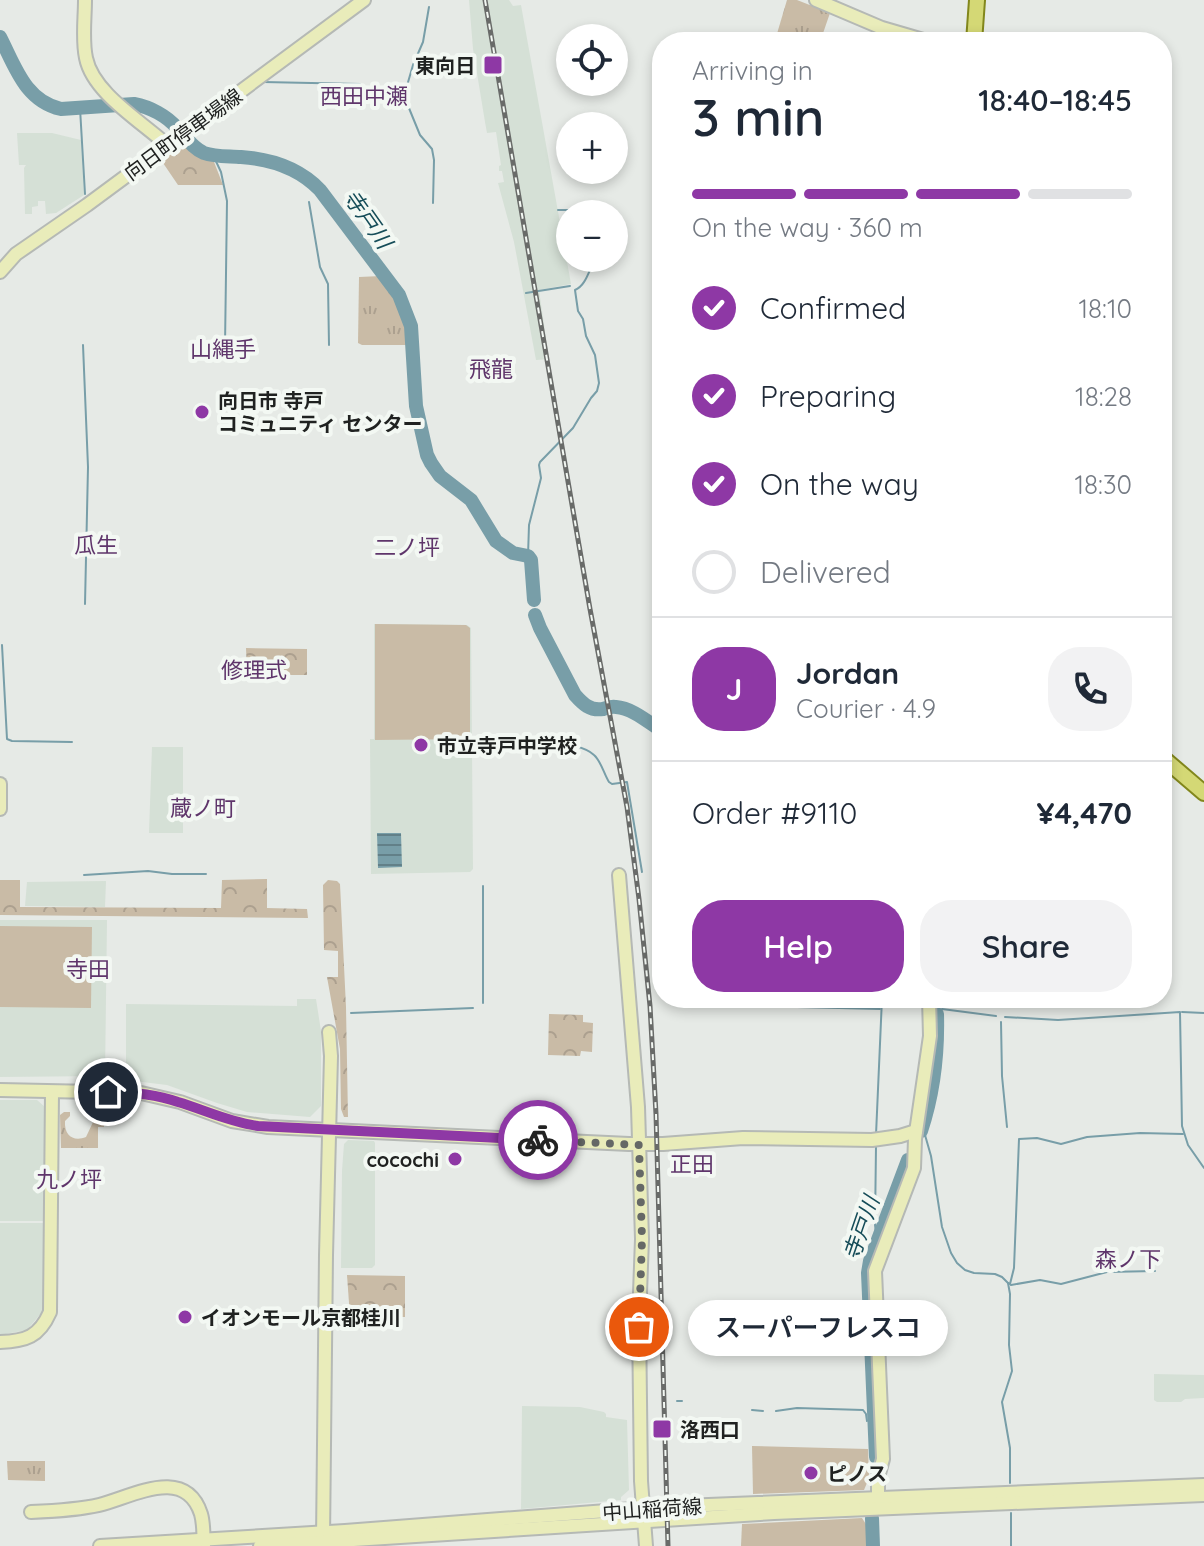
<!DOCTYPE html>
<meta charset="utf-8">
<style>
:root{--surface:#fff;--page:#f2f2f3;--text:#1f2937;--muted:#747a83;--line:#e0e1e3;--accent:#8e38a5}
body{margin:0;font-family:Quicksand,"Noto Sans JP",sans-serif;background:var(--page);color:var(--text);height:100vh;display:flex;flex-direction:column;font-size:30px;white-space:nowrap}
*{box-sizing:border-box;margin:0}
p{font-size:26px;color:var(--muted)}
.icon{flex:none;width:44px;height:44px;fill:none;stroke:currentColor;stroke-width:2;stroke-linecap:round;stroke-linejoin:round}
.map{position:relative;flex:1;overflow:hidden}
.details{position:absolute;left:652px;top:32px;width:520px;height:976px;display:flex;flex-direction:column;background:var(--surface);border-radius:32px;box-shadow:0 4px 12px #0003}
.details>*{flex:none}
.buttons{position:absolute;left:556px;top:24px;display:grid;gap:16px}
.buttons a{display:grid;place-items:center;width:72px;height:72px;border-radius:50%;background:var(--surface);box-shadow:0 4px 12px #0003;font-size:40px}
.pin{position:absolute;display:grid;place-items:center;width:68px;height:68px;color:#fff;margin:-34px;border:4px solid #fff;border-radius:50%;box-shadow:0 2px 8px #0007}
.courier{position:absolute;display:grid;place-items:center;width:80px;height:80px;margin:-40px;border:6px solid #8e38a5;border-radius:50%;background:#fff;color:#222;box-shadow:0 2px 10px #0007}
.bubble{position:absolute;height:56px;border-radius:28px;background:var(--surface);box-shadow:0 4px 12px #0003;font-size:26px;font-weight:600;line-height:56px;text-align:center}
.summary em{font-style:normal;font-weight:600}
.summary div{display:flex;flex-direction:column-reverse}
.summary{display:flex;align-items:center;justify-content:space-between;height:136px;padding:0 40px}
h1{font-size:52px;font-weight:600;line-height:60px}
.bar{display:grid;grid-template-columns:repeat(4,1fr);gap:12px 8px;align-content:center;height:96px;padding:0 40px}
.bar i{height:10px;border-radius:6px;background:var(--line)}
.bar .active{background:var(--accent)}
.bar p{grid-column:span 4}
.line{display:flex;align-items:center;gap:20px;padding:0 40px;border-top:2px solid var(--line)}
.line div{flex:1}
.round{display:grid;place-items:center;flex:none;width:84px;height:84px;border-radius:32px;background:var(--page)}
ol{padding:0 40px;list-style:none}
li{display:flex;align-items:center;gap:24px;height:88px}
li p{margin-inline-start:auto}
li .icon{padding:8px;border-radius:50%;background:var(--accent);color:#fff;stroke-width:4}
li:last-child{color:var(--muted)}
li i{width:44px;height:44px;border:4px solid var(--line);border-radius:50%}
.cta{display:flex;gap:16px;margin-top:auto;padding:16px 40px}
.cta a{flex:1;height:92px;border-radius:32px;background:var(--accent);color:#fff;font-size:32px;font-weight:600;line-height:92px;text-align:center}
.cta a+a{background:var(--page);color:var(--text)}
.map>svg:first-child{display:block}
.built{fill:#d5e0d6}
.grass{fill:url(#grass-tufts)}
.park{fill:url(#park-crowns)}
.garden{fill:#c9bba6}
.water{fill:url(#water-rules)}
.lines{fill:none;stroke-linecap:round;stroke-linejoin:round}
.stream{stroke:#789ea8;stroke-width:2}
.river{stroke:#789ea8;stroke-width:14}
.secondary-casing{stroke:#b5b9b5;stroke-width:16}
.primary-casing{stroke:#82871c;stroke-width:18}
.secondary{stroke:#e9ecba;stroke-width:12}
.primary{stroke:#d4d875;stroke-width:14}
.rail-casing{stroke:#696b69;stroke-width:5}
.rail{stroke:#f3f8f3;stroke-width:2;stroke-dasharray:6;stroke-linecap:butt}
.done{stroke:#656866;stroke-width:8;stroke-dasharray:0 14.4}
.route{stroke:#8e38a5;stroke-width:10}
.poi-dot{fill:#8e38a5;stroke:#f3f8f3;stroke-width:3}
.labels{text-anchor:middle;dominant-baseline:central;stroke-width:8;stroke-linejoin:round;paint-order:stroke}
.poi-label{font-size:20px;font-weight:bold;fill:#202221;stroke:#f3f8f3;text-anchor:start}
.street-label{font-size:20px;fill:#202221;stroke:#f3f8f3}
.neighbourhood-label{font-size:22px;fill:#5f356b;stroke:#f3f8f3}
.water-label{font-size:22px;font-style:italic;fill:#164d59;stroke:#f3f8f3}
</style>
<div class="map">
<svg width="1204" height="1546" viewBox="0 0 1204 1546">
<defs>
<pattern id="grass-tufts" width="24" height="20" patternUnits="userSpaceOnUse" patternTransform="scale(2)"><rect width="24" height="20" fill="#c9bba6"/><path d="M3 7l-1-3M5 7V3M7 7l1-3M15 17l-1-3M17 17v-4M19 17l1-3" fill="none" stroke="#aca08f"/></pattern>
<pattern id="park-crowns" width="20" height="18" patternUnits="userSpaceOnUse" patternTransform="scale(2)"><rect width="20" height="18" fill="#c9bba6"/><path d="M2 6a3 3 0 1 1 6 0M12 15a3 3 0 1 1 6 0" fill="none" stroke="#aca08f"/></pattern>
<pattern id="water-rules" width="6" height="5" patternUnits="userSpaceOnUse" patternTransform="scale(2)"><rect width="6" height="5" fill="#789ea8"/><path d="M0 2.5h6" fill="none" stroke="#628088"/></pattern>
</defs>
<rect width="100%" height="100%" fill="#e6eae6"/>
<g class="built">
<path d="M 469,0 L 509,0 L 513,6 L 521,5 L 571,284 L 539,290 L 549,359 L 536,360 L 514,242 L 498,183 L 504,182 L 502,171 L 499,171 L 499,166 L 501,165 L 496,132 L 487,133 L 485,122 L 473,49 Z"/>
<path d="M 17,133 L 52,133 L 81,140 L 84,195 L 56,213 L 46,214 L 45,201 L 38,201 L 38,206 L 32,207 L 32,214 L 25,214 L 24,168 L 26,165 L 19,165 Z"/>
<path d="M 374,624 L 467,625 L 471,628 L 473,869 L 470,872 L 371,874 L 370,739 L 374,739 Z"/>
<path d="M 152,747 L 183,747 L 183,833 L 149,833 Z"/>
<path d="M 106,881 L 105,907 L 25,906 L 27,882 Z"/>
<path d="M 0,920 L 107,920 L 105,1076 L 0,1077 Z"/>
<path d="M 297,999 L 316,999 L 321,1031 L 321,1106 L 310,1117 L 247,1112 L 217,1103 L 167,1085 L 126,1080 L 126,1004 L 297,1006 Z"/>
<path d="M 0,1100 L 37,1100 L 46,1108 L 44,1221 L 0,1221 Z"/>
<path d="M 348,1140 L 374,1141 L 375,1143 L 375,1265 L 372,1268 L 341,1268 L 342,1171 L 344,1144 Z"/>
<path d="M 0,1223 L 44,1223 L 43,1311 L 27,1330 L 0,1335 Z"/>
<path d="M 1154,1374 L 1204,1375 L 1204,1398 L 1185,1399 L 1181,1402 L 1157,1402 L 1154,1400 Z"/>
<path d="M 522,1406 L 580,1407 L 604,1412 L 606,1414 L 606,1417 L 627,1420 L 629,1490 L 621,1497 L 621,1500 L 521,1509 Z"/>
</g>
<g class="grass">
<path d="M 787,0 L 797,0 L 830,13 L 820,42 L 776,37 Z"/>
<path d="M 381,276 C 398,300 406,315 410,345 L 362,345 L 358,343 L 359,277 Z"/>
<path d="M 64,1112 L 70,1112 L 70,1116 L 65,1121 C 64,1136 74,1142 86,1137 L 94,1120 L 104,1121 L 104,1127 L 98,1127 L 98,1148 L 61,1148 L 60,1115 Z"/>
<path d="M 7,1461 L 45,1461 L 45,1481 L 8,1480 Z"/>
</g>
<g class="park">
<path d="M 184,143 L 193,151 L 214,162 L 223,185 L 178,185 L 161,160 Z"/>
<path d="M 246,648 L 307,649 L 307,675 L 250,675 L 247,672 Z"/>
<path d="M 267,879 L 267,908 L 307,909 L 308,918 L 0,915 L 0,880 L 20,880 L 20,907 L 221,908 L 222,880 Z"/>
<path d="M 328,880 L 337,881 L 340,884 L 346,1007 L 348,1117 L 344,1117 L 341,1109 L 340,1049 L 327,977 L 338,977 L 338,951 L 324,950 L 323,885 Z"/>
<path d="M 549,1014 L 583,1015 L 583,1022 L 593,1023 L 592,1052 L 581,1051 L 580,1056 L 548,1055 Z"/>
<path d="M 347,1275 L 405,1276 L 405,1317 L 350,1317 Z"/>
</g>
<g class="garden">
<path d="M 375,624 L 466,625 L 470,628 L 470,739 L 375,740 Z"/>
<path d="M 0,926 L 92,927 L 91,1008 L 0,1007 Z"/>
<path d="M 752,1446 L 868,1449 L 869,1478 L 864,1490 L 753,1494 Z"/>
<path d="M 862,1518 L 869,1529 L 869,1546 L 741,1546 L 742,1524 Z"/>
</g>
<path class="water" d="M 377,833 L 401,833 L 402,867 L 378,868 Z"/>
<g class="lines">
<g class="stream">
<path d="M 429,7 L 423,42 L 413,65 L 404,96 L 420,135 L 432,149 L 434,160 L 433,203"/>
<path d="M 263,82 L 360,84"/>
<path d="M 80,108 L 85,194"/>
<path d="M 213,155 L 221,172 L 227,201 L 225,346"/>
<path d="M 309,202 L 320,267 L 328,284 L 329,345"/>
<path d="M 558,210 L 608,210 L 609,214"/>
<path d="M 526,293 L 570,286"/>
<path d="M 83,345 L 88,467 L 85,604"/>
<path d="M 528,556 L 529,525 L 541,478 L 539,465 L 540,462 L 573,428 L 591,398 L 597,391 L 599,383 L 595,355 L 586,336 L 583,319 L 578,311 L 575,290 C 587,285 589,268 596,258"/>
<path d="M 2,645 L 7,739 L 12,741 L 72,742"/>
<path d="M 482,742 C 508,741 574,737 594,755 C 601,761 604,774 609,782 L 612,784 L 627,782 L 642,872"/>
<path d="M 84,875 L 148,871 L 172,874 L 206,874"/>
<path d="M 791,998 L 797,1007 L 880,1009"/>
<path d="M 483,1003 L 483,886"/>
<path d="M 942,1009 L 996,1016"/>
<path d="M 1182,1012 L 1204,1013"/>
<path d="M 351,1013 L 473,1008"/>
<path d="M 1005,1017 L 1058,1020 L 1180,1012 L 1182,1126 L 1188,1145 L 1204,1168"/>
<path d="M 1001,1022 L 1002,1076 L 1007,1127"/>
<path d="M 923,1128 L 931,1156 L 942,1227 L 951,1253 L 957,1263 L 965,1270 L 974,1273 L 995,1274 L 1002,1277 L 1008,1283 L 1010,1294 L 1009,1345 L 1012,1371 L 1002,1402 L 1010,1448 L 1010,1483"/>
<path d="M 876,1135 L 882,998"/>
<path d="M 876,1146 L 875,1225 L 877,1241"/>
<path d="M 1008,1283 L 1010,1284 L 1014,1268 L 1019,1139 L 1037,1138 L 1061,1144 L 1087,1137 L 1140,1133 L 1183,1134"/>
<path d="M 1011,1285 L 1040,1280 L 1061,1284 L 1107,1272 L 1155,1271"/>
<path d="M 677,1401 L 682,1401"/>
<path d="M 752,1410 L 763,1411"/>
<path d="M 776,1411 L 797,1408 L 863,1410 L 866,1414 L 867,1421"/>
<path d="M 1011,1513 L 1011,1546"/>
</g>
<g class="river">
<path d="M 0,37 C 15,66 25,101 61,109 L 134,104 C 150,107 167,116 177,128 C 186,137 192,148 204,153 C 215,157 229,156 241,157 C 270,159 299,168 320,190 L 399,295 L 411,326 L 416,406 L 427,455 L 431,463 L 440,476 L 471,500 L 496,541 L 513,553 L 528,556 L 531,560 L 534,600"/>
<path d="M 535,615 L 540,628 L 575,695 C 583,704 590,711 603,709 C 606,708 612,706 616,707 C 632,708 648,722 662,731"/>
<path d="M 921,1131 C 933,1095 938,1052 937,1014"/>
<path d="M 876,1457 L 868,1273 L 870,1261 L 908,1160"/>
<path d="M 872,1518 L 873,1546"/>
</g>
<g class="secondary-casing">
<g id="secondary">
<path d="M 85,0 C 85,18 82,40 86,58 C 93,93 141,121 167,145"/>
<path d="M 816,0 L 882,28 L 930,42"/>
<path d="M 0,272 L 16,254 L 87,205 L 364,0"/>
<path d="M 0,784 L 0,809"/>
<path d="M 619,875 L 638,1107 L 642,1239 L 639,1320 L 641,1481 L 646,1546"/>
<path d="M 0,1090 L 141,1093 L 180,1102 L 232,1121 L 268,1127 L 629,1144 L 663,1144 L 743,1138 L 872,1140 L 900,1136 L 916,1131"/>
<path d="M 0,1342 C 26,1341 39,1337 50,1312 L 52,1092"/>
<path d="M 878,1506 L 878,1477 L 883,1459 L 875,1271 L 914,1168 L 915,1139 L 930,1036 L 929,998"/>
<path d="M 31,1512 C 54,1511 77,1510 99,1505 C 132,1497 185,1465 201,1514 C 204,1524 203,1535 204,1545"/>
<path d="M 323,1539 L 326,1255 L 331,1056 L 329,1032"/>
<path d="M 100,1546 L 345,1531 L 659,1507 L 1204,1485"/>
<path d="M 260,1546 L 774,1513 L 1204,1495"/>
</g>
</g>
<g class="primary-casing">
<g id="primary">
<path d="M 974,42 L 977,0"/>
<path d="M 1162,757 L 1204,793"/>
</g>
</g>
<use href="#secondary" class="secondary"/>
<use href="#primary" class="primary"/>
<g class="rail-casing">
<path id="rail" d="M 485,0 L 590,609 L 627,807 L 639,899 L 650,1006 L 656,1114 L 668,1546"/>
</g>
<use href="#rail" class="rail"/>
</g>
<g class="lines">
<path class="done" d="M 538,1140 L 639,1145 L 642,1239 L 639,1327"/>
<path class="route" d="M 108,1092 C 132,1092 155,1094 178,1102 C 205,1110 229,1122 258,1126 L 538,1140"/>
</g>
<g class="poi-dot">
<rect x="483" y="55" width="20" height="20" rx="4"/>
<circle cx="202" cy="412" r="8"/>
<circle cx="421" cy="745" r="8"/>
<circle cx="455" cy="1159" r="8"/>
<circle cx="185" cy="1317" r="8"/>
<rect x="652" y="1419" width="20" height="20" rx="4"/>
<circle cx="811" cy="1473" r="8"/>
</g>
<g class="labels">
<g class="poi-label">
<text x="475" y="65" text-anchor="end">東向日</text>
<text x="218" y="400">向日市 寺戸<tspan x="218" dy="23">コミュニティ センター</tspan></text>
<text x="437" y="745">市立寺戸中学校</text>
<text x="439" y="1159" text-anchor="end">cocochi</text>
<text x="201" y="1317">イオンモール京都桂川</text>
<text x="680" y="1429">洛西口</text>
<text x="827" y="1473">ピノス</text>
</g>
<g class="street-label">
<text transform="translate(183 134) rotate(-36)">向日町停車場線</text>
<text transform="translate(652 1509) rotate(-4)">中山稲荷線</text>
</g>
<g class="neighbourhood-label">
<text x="364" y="96">西田中瀬</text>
<text x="223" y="349">山縄手</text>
<text x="491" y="369">飛龍</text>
<text x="96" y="545">瓜生</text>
<text x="407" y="547">二ノ坪</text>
<text x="254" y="670">修理式</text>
<text x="203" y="808">蔵ノ町</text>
<text x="88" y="969">寺田</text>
<text x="692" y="1164">正田</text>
<text x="69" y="1179">九ノ坪</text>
<text x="1128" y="1259">森ノ下</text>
</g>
<g class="water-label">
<text transform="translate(368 219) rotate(55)">寺戸川</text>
<text transform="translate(861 1228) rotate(-71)">寺戸川</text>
</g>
</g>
</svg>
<div class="buttons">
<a><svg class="icon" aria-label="locate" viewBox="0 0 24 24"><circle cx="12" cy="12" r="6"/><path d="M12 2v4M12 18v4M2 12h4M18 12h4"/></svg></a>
<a>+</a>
<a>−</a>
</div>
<div class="pin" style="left:639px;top:1327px;background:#ea580c"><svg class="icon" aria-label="bag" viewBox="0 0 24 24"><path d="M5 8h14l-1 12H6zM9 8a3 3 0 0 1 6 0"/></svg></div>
<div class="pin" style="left:108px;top:1092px;background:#1f2937"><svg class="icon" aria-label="home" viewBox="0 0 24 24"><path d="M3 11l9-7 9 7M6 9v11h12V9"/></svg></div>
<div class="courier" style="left:538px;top:1140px"><svg class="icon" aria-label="bike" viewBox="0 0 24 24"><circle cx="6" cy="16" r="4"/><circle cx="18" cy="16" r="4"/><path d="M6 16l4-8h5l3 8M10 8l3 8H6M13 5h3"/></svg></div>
<div class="bubble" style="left:688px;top:1300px;width:260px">スーパーフレスコ</div>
<section class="details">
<div class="summary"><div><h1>3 min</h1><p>Arriving in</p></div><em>18:40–18:45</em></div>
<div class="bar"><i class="active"></i><i class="active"></i><i class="active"></i><i></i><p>On the way · 360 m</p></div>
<ol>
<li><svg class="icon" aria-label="check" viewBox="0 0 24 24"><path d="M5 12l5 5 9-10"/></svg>Confirmed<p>18:10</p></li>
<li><svg class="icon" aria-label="check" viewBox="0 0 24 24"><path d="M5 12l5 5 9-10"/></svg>Preparing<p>18:28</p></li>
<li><svg class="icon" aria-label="check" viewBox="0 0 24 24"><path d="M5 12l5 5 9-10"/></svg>On the way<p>18:30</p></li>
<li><i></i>Delivered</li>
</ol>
<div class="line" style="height:144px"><b class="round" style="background:var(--accent);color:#fff">J</b><div><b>Jordan</b><p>Courier · 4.9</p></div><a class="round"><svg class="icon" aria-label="phone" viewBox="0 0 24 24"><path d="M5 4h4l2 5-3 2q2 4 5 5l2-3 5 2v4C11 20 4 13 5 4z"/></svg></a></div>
<div class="line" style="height:104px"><div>Order #9110</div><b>¥4,470</b></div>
<div class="cta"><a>Help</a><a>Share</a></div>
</section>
</div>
